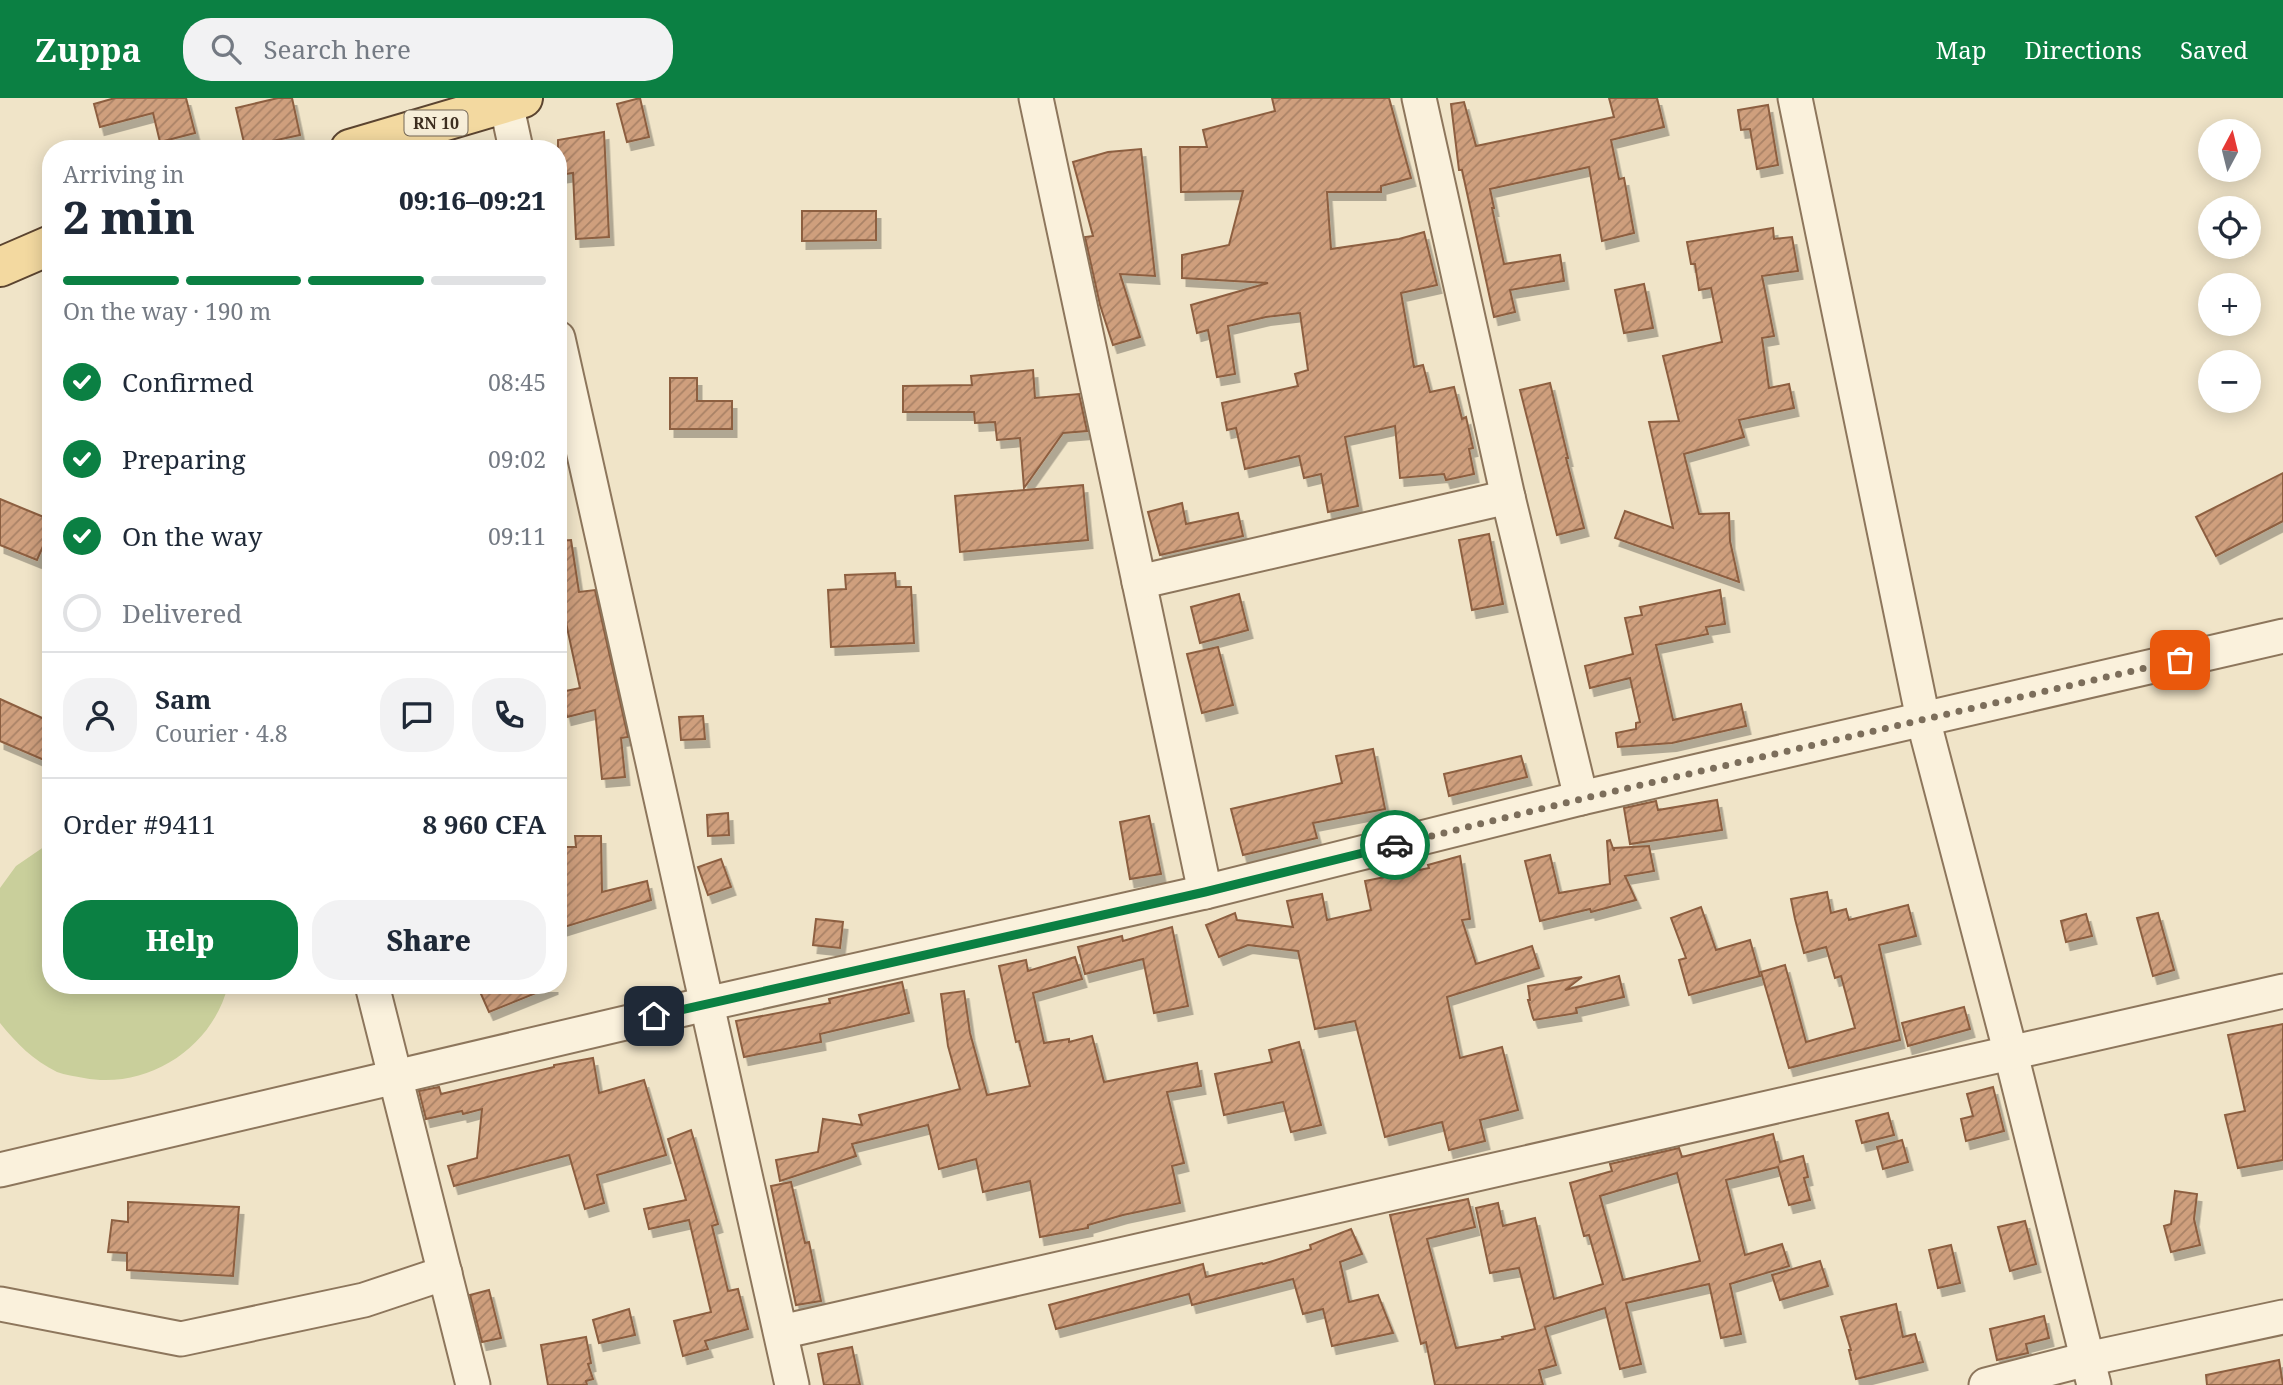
<!DOCTYPE html>
<meta charset="utf-8">
<style>
:root{--surface:#fff;--page:#f2f2f3;--text:#1f2937;--muted:#747a83;--line:#e0e1e3;--accent:#0b8043}
body{margin:0;font-family:"Noto Serif",serif;background:var(--page);color:var(--text);height:100vh;display:flex;flex-direction:column;font-size:26px;white-space:nowrap}
*{box-sizing:border-box;margin:0}
p{font-size:23px;color:var(--muted)}
.icon{flex:none;width:38px;height:38px;fill:none;stroke:currentColor;stroke-width:2;stroke-linecap:round;stroke-linejoin:round}
.map{position:relative;flex:1;overflow:hidden}
.sheet{position:absolute;left:42px;top:42px;width:525px;height:854px;display:flex;flex-direction:column;background:var(--surface);border-radius:28px;box-shadow:0 4px 18px #0003}
.sheet>*{flex:none}
.needle{width:46px;rotate:7deg}
.buttons{position:absolute;left:2198px;top:21px;display:grid;gap:14px}
.buttons a{display:grid;place-items:center;width:63px;height:63px;border-radius:50%;background:var(--surface);box-shadow:0 4px 18px #0003;font-size:35px}
.pin{position:absolute;display:grid;place-items:center;width:60px;height:60px;color:#fff;margin:-30px;border-radius:14px;box-shadow:0 4px 10px #0006}
.courier{position:absolute;display:grid;place-items:center;width:70px;height:70px;margin:-35px;border:5px solid #0b8043;border-radius:50%;background:#fff;color:#222;box-shadow:0 2px 9px #0007}
.headline em{font-style:normal;font-weight:800}
.headline div{display:flex;flex-direction:column-reverse}
.headline{display:flex;align-items:center;justify-content:space-between;height:119px;padding:0 21px}
h1{font-size:46px;font-weight:800;line-height:52px}
.bar{display:grid;grid-template-columns:repeat(4,1fr);gap:10px 7px;align-content:center;height:84px;padding:0 21px}
.bar i{height:9px;border-radius:5px;background:var(--line)}
.bar .selected{background:var(--accent)}
.bar p{grid-column:span 4}
.line{display:flex;align-items:center;gap:18px;padding:0 21px;border-top:2px solid var(--line)}
.line div{flex:1}
.round{display:grid;place-items:center;flex:none;width:74px;height:74px;border-radius:28px;background:var(--page)}
ol{padding:0 21px;list-style:none}
li{display:flex;align-items:center;gap:21px;height:77px}
li p{margin-inline-start:auto}
li .icon{padding:7px;border-radius:50%;background:var(--accent);color:#fff;stroke-width:4}
li:last-child{color:var(--muted)}
li i{width:38px;height:38px;border:4px solid var(--line);border-radius:50%}
.action{display:flex;gap:14px;margin-top:auto;padding:14px 21px}
.action a{flex:1;height:80px;border-radius:28px;background:var(--accent);color:#fff;font-size:28px;font-weight:800;line-height:80px;text-align:center}
.action a+a{background:var(--page);color:var(--text)}
header{display:flex;align-items:center;gap:42px;box-sizing:border-box;height:98px;padding:0 35px;background:var(--accent);color:#fff}
header strong{font-size:33px}
nav{display:flex;gap:38px;margin-inline-start:auto;font-size:24px}
.search{width:490px;height:63px;background:var(--page);display:flex;align-items:center;gap:18px;box-sizing:border-box;padding:0 24px;border-radius:28px;color:var(--muted);font-size:26px}
.map>svg:first-child{display:block}
.grass{fill:#c9cf9b}
.building{fill:url(#building-hatch);stroke:#8d5f41;stroke-width:2;fill-rule:evenodd;filter:url(#shadow)}
.lines{fill:none;stroke-linecap:round;stroke-linejoin:round}
.minor-casing{stroke:#8d765c;stroke-width:37}
.major-casing{stroke:#5b4430;stroke-width:42}
.minor{stroke:#faf1dc;stroke-width:33}
.major{stroke:#f3d9a0;stroke-width:38}
.done{stroke:#7c6e5b;stroke-width:7;stroke-dasharray:0 12.6}
.route{stroke:#0b8043;stroke-width:9}
.labels{text-anchor:middle;dominant-baseline:central;stroke-width:5;stroke-linejoin:round;paint-order:stroke}
.shield{fill:#f7eed8;stroke:#756857;stroke-width:2}
.shield-label{font-size:16px;font-weight:bold;fill:#3d2e20}
</style>
<header>
<strong>Zuppa</strong>
<div class="search"><svg class="icon" aria-label="search" viewBox="0 0 24 24"><circle cx="10" cy="10" r="6"/><path d="M15 15l6 6"/></svg>Search here</div>
<nav><a>Map</a><a>Directions</a><a>Saved</a></nav>
</header>
<div class="map">
<svg width="2283" height="1287" viewBox="0 0 2283 1287">
<defs>
<pattern id="building-hatch" width="6" height="6" patternUnits="userSpaceOnUse" patternTransform="scale(1.75)"><rect width="6" height="6" fill="#cf9f7d"/><path d="M-1 1l2-2M0 6l6-6M5 7l2-2" fill="none" stroke="#a98266"/></pattern>
<filter id="shadow"><feDropShadow dx="4.5" dy="8" stdDeviation="0" flood-color="#0004"/></filter>
</defs>
<rect width="100%" height="100%" fill="#f0e4c8"/>
<path class="grass" d="M 51,744 L 51,887 L 228,887 C 213,950 147,992 84,980 C 75,978 65,977 57,974 C 33,962 17,946 0,925 L 0,790 L 16,768 Z"/>
<g class="building">
<path d="M 115,0 L 186,0 L 195,35 L 160,44 L 153,15 L 100,29 L 94,6 Z"/>
<path d="M 278,0 L 292,0 L 300,37 L 245,49 L 236,10 Z"/>
<path d="M 640,0 L 649,39 L 627,44 L 617,6 Z"/>
<path d="M 1272,0 L 1389,0 L 1411,80 L 1381,88 L 1381,94 L 1327,94 L 1331,151 L 1399,141 L 1424,134 L 1437,187 L 1401,195 L 1414,269 L 1423,267 L 1430,294 L 1454,289 L 1462,321 L 1466,319 L 1473,350 L 1469,351 L 1474,376 L 1446,382 L 1444,376 L 1400,380 L 1395,328 L 1345,339 L 1358,408 L 1328,414 L 1321,376 L 1304,380 L 1299,358 L 1245,371 L 1236,330 L 1227,332 L 1222,305 L 1298,288 L 1295,276 L 1308,272 L 1300,215 L 1266,219 L 1228,228 L 1235,276 L 1217,279 L 1208,232 L 1197,235 L 1191,207 L 1268,185 L 1182,180 L 1182,157 L 1229,147 L 1243,93 L 1181,94 L 1180,49 L 1207,49 L 1203,32 L 1275,13 Z"/>
<path d="M 1609,0 L 1657,0 L 1664,29 L 1611,42 L 1619,81 L 1624,80 L 1634,135 L 1602,143 L 1589,69 L 1490,91 L 1494,110 L 1492,110 L 1504,166 L 1560,157 L 1564,183 L 1510,192 L 1515,214 L 1494,219 L 1462,72 L 1459,72 L 1451,6 L 1464,4 L 1476,48 L 1614,19 Z"/>
<path d="M 1768,7 L 1778,67 L 1757,71 L 1750,31 L 1741,32 L 1738,12 Z"/>
<path d="M 604,34 L 609,139 L 576,141 L 573,75 L 558,77 L 558,42 Z"/>
<path d="M 1141,51 L 1155,178 L 1120,176 L 1140,239 L 1113,247 L 1100,207 L 1085,139 L 1093,138 L 1073,64 L 1108,54 Z"/>
<path d="M 802,113 L 876,113 L 876,142 L 802,143 Z"/>
<path d="M 1773,130 L 1774,141 L 1792,139 L 1798,173 L 1762,178 L 1774,238 L 1762,240 L 1769,290 L 1789,286 L 1794,310 L 1739,322 L 1744,339 L 1684,356 L 1699,416 L 1729,415 L 1730,443 L 1739,484 L 1615,440 L 1625,413 L 1673,430 L 1649,324 L 1679,323 L 1663,258 L 1722,244 L 1711,190 L 1699,192 L 1695,166 L 1691,166 L 1687,144 Z"/>
<path d="M 1644,186 L 1653,230 L 1624,235 L 1615,192 Z"/>
<path d="M 1033,272 L 1035,300 L 1079,296 L 1087,333 L 1063,335 L 1024,390 L 1020,340 L 997,342 L 995,324 L 975,325 L 974,314 L 903,314 L 903,288 L 972,287 L 971,278 Z"/>
<path d="M 670,280 L 697,280 L 697,303 L 732,303 L 732,331 L 670,331 Z"/>
<path d="M 1550,285 L 1568,360 L 1566,360 L 1584,430 L 1557,437 L 1520,292 Z"/>
<path d="M 2283,375 L 2283,423 L 2216,458 L 2196,419 Z"/>
<path d="M 1083,387 L 1088,442 L 960,454 L 955,398 Z"/>
<path d="M 0,401 L 51,422 L 51,430 L 37,462 L 0,447 Z"/>
<path d="M 1182,405 L 1186,426 L 1238,415 L 1243,438 L 1160,457 L 1148,414 Z"/>
<path d="M 1489,436 L 1503,506 L 1472,512 L 1459,442 Z"/>
<path d="M 571,442 L 579,494 L 595,492 L 628,639 L 621,640 L 625,679 L 602,681 L 595,612 L 567,619 L 561,594 L 580,590 L 565,520 L 561,521 L 558,501 L 558,443 Z"/>
<path d="M 895,475 L 896,489 L 911,489 L 914,545 L 831,549 L 828,492 L 846,491 L 845,477 Z"/>
<path d="M 1720,492 L 1725,526 L 1706,529 L 1708,536 L 1656,547 L 1673,622 L 1741,606 L 1746,628 L 1672,645 L 1618,649 L 1616,635 L 1636,631 L 1636,625 L 1640,624 L 1630,580 L 1590,590 L 1585,568 L 1633,556 L 1625,520 L 1642,517 L 1640,509 Z"/>
<path d="M 1239,496 L 1248,532 L 1200,545 L 1191,509 Z"/>
<path d="M 1218,549 L 1233,607 L 1202,615 L 1187,556 Z"/>
<path d="M 0,601 L 51,624 L 51,665 L 0,643 Z"/>
<path d="M 703,618 L 705,641 L 681,642 L 679,619 Z"/>
<path d="M 1373,651 L 1385,711 L 1313,725 L 1317,740 L 1243,757 L 1231,711 L 1342,685 L 1336,658 Z"/>
<path d="M 1521,658 L 1527,679 L 1449,698 L 1444,676 Z"/>
<path d="M 1717,702 L 1722,732 L 1630,746 L 1624,710 L 1656,703 L 1658,712 Z"/>
<path d="M 728,715 L 729,737 L 708,738 L 707,717 Z"/>
<path d="M 1149,718 L 1161,776 L 1130,781 L 1120,724 Z"/>
<path d="M 575,738 L 601,738 L 602,794 L 647,783 L 651,802 L 558,831 L 558,749 L 576,749 Z"/>
<path d="M 1610,742 L 1614,753 L 1614,750 L 1649,748 L 1654,773 L 1625,778 L 1636,802 L 1591,814 L 1590,811 L 1540,823 L 1525,763 L 1550,757 L 1559,795 L 1610,786 L 1607,743 Z"/>
<path d="M 1460,758 L 1470,821 L 1462,822 L 1476,866 L 1532,848 L 1539,870 L 1447,899 L 1460,960 L 1502,949 L 1518,1012 L 1480,1022 L 1485,1043 L 1449,1052 L 1442,1024 L 1385,1039 L 1355,923 L 1315,931 L 1298,853 L 1248,847 L 1219,859 L 1206,827 L 1235,815 L 1237,822 L 1293,829 L 1287,803 L 1322,796 L 1327,822 L 1371,812 L 1365,783 L 1429,770 L 1428,767 Z"/>
<path d="M 721,761 L 731,789 L 708,797 L 698,769 Z"/>
<path d="M 1827,794 L 1831,815 L 1846,811 L 1849,822 L 1908,807 L 1916,838 L 1879,847 L 1900,942 L 1789,970 L 1761,874 L 1785,867 L 1806,944 L 1855,930 L 1841,878 L 1835,880 L 1826,849 L 1804,855 L 1795,821 L 1791,801 Z"/>
<path d="M 1701,809 L 1716,852 L 1750,842 L 1760,878 L 1689,897 L 1679,862 L 1686,860 L 1671,820 Z"/>
<path d="M 2158,815 L 2174,872 L 2153,878 L 2137,820 Z"/>
<path d="M 2086,816 L 2092,838 L 2066,844 L 2061,823 Z"/>
<path d="M 816,821 L 843,824 L 840,850 L 813,847 Z"/>
<path d="M 1172,829 L 1188,908 L 1154,915 L 1143,861 L 1085,876 L 1078,849 L 1122,838 L 1123,843 Z"/>
<path d="M 1075,859 L 1082,881 L 1033,895 L 1044,945 L 1069,941 L 1069,944 L 1092,938 L 1104,984 L 1197,965 L 1201,988 L 1167,994 L 1184,1065 L 1172,1068 L 1180,1105 L 1123,1117 L 1088,1127 L 1088,1130 L 1040,1139 L 1030,1083 L 983,1094 L 976,1061 L 939,1071 L 928,1027 L 852,1046 L 856,1058 L 780,1083 L 776,1062 L 818,1054 L 823,1021 L 862,1027 L 859,1017 L 960,991 L 948,948 L 941,896 L 964,893 L 970,935 L 987,997 L 1030,988 L 1019,943 L 1016,944 L 999,868 L 1026,862 L 1028,873 Z"/>
<path d="M 1619,878 L 1624,899 L 1576,910 L 1577,915 L 1534,922 L 1533,920 L 1528,902 L 1530,902 L 1528,888 L 1582,879 L 1565,892 Z"/>
<path d="M 902,884 L 909,915 L 820,936 L 821,944 L 744,959 L 736,923 L 830,905 L 829,901 Z"/>
<path d="M 477,887 L 553,887 L 553,888 L 489,914 Z"/>
<path d="M 1964,909 L 1970,931 L 1908,948 L 1902,925 Z"/>
<path d="M 2283,926 L 2283,1062 L 2238,1070 L 2225,1017 L 2245,1013 L 2228,937 Z"/>
<path d="M 1299,944 L 1321,1027 L 1291,1034 L 1283,1004 L 1224,1017 L 1215,976 L 1272,964 L 1269,952 Z"/>
<path d="M 593,960 L 599,995 L 644,982 L 666,1057 L 597,1077 L 604,1105 L 585,1111 L 569,1057 L 454,1088 L 448,1068 L 477,1060 L 482,1011 L 463,1016 L 462,1013 L 426,1021 L 419,993 L 439,989 L 441,996 L 554,969 L 554,967 Z"/>
<path d="M 1993,989 L 2004,1033 L 1966,1043 L 1961,1021 L 1973,1018 L 1967,996 Z"/>
<path d="M 1888,1015 L 1894,1037 L 1862,1045 L 1856,1023 Z"/>
<path d="M 691,1032 L 718,1126 L 712,1128 L 728,1193 L 738,1191 L 748,1231 L 705,1243 L 708,1251 L 683,1258 L 674,1223 L 711,1214 L 689,1122 L 649,1131 L 644,1111 L 686,1102 L 668,1041 Z"/>
<path d="M 1773,1036 L 1780,1064 L 1803,1058 L 1808,1079 L 1804,1080 L 1810,1102 L 1789,1107 L 1778,1069 L 1726,1082 L 1745,1157 L 1782,1146 L 1789,1168 L 1730,1186 L 1741,1236 L 1721,1240 L 1709,1186 L 1626,1205 L 1641,1266 L 1620,1271 L 1605,1210 L 1545,1229 L 1556,1267 L 1539,1272 L 1543,1287 L 1435,1287 L 1426,1244 L 1421,1246 L 1390,1117 L 1468,1101 L 1475,1129 L 1427,1141 L 1456,1250 L 1503,1241 L 1502,1239 L 1535,1231 L 1519,1170 L 1490,1175 L 1476,1110 L 1498,1105 L 1503,1128 L 1535,1120 L 1554,1201 L 1603,1186 L 1589,1137 L 1584,1138 L 1570,1085 L 1612,1073 L 1610,1066 L 1679,1050 L 1682,1059 ZM 1677,1075 L 1700,1163 L 1623,1182 L 1600,1098 Z"/>
<path d="M 1902,1042 L 1908,1064 L 1883,1071 L 1877,1049 Z"/>
<path d="M 791,1084 L 805,1145 L 809,1144 L 821,1203 L 796,1207 L 771,1088 Z"/>
<path d="M 2175,1093 L 2197,1096 L 2194,1121 L 2200,1147 L 2171,1154 L 2164,1128 L 2171,1126 Z"/>
<path d="M 128,1104 L 239,1109 L 233,1178 L 127,1172 L 127,1155 L 108,1154 L 112,1122 L 128,1124 Z"/>
<path d="M 2025,1123 L 2036,1166 L 2010,1173 L 1998,1129 Z"/>
<path d="M 1351,1131 L 1362,1156 L 1340,1164 L 1349,1204 L 1378,1197 L 1393,1235 L 1332,1248 L 1323,1211 L 1303,1216 L 1293,1181 L 1192,1207 L 1189,1196 L 1056,1231 L 1049,1207 L 1203,1166 L 1206,1179 L 1262,1165 L 1263,1166 L 1311,1151 L 1310,1147 Z"/>
<path d="M 1951,1147 L 1960,1185 L 1938,1190 L 1929,1152 Z"/>
<path d="M 1820,1163 L 1828,1188 L 1780,1202 L 1772,1177 Z"/>
<path d="M 489,1192 L 501,1240 L 482,1244 L 470,1197 Z"/>
<path d="M 1896,1206 L 1903,1239 L 1915,1236 L 1923,1264 L 1856,1281 L 1849,1252 L 1851,1252 L 1841,1219 Z"/>
<path d="M 629,1211 L 635,1237 L 599,1245 L 593,1222 Z"/>
<path d="M 2044,1218 L 2049,1240 L 2026,1246 L 2028,1255 L 1997,1262 L 1990,1231 Z"/>
<path d="M 586,1239 L 591,1265 L 588,1266 L 593,1281 L 586,1283 L 587,1287 L 548,1287 L 541,1247 Z"/>
<path d="M 852,1249 L 860,1287 L 824,1287 L 818,1256 Z"/>
<path d="M 2279,1262 L 2283,1287 L 2207,1287 L 2206,1277 Z"/>
</g>
<g class="lines">
<g class="minor-casing">
<g id="minor">
<path d="M 1036,0 L 1205,794"/>
<path d="M 1419,0 L 1508,399 L 1581,700"/>
<path d="M 1795,0 L 1923,621 L 2011,956 L 2094,1287"/>
<path d="M 506,5 L 516,51"/>
<path d="M 558,240 L 792,1287"/>
<path d="M 1139,484 L 1508,399"/>
<path d="M 372,887 L 473,1287"/>
<path d="M 0,1072 L 706,906 L 1205,794 L 1581,700 L 2283,538"/>
<path d="M 0,1206 L 181,1241 L 364,1202 L 445,1175"/>
<path d="M 781,1234 L 2283,893"/>
<path d="M 1986,1287 L 2087,1261 L 2283,1219"/>
</g>
</g>
<g class="major-casing">
<g id="major">
<path d="M 350,51 L 523,0"/>
<path d="M 0,169 L 51,147"/>
</g>
</g>
<use href="#minor" class="minor"/>
<use href="#major" class="major"/>
</g>
<g class="lines">
<path class="done" d="M 1395,747 L 1581,701 L 2180,562"/>
<path class="route" d="M 654,918 L 1205,794 L 1395,747"/>
</g>
<g class="labels">
<rect class="shield" x="404.5" y="12.5" width="63" height="25" rx="5"/>
<g class="shield-label">
<text x="436" y="25">RN 10</text>
</g>
</g>
</svg>
<div class="buttons">
<a><svg class="needle" viewBox="-14 -14 28 28"><path d="M0-13l5 13h-10z" fill="#e53935"/><path d="M0 13l5-13h-10z" fill="#747a83"/></svg></a>
<a><svg class="icon" aria-label="locate" viewBox="0 0 24 24"><circle cx="12" cy="12" r="6"/><path d="M12 2v4M12 18v4M2 12h4M18 12h4"/></svg></a>
<a>+</a>
<a>−</a>
</div>
<div class="pin" style="left:2180px;top:562px;background:#ea580c"><svg class="icon" aria-label="bag" viewBox="0 0 24 24"><path d="M5 8h14l-1 12H6zM9 8a3 3 0 0 1 6 0"/></svg></div>
<div class="pin" style="left:654px;top:918px;background:#1f2937"><svg class="icon" aria-label="home" viewBox="0 0 24 24"><path d="M3 11l9-7 9 7M6 9v11h12V9"/></svg></div>
<div class="courier" style="left:1395px;top:747px"><svg class="icon" aria-label="car" viewBox="0 0 24 24"><path d="M5 17H2v-5l4-1 3-4h7l3 4 3 1v5h-3M9 17h6M6 11h13"/><circle cx="7" cy="17" r="2"/><circle cx="17" cy="17" r="2"/></svg></div>
<section class="sheet">
<div class="headline"><div><h1>2 min</h1><p>Arriving in</p></div><em>09:16–09:21</em></div>
<div class="bar"><i class="selected"></i><i class="selected"></i><i class="selected"></i><i></i><p>On the way · 190 m</p></div>
<ol>
<li><svg class="icon" aria-label="check" viewBox="0 0 24 24"><path d="M5 12l5 5 9-10"/></svg>Confirmed<p>08:45</p></li>
<li><svg class="icon" aria-label="check" viewBox="0 0 24 24"><path d="M5 12l5 5 9-10"/></svg>Preparing<p>09:02</p></li>
<li><svg class="icon" aria-label="check" viewBox="0 0 24 24"><path d="M5 12l5 5 9-10"/></svg>On the way<p>09:11</p></li>
<li><i></i>Delivered</li>
</ol>
<div class="line" style="height:126px"><a class="round"><svg class="icon" aria-label="person" viewBox="0 0 24 24"><circle cx="12" cy="8" r="4"/><path d="M4 21q1-7 8-7t8 7"/></svg></a><div><b>Sam</b><p>Courier · 4.8</p></div><a class="round"><svg class="icon" aria-label="chat" viewBox="0 0 24 24"><path d="M4 5h16v11H9l-5 4z"/></svg></a><a class="round"><svg class="icon" aria-label="phone" viewBox="0 0 24 24"><path d="M5 4h4l2 5-3 2q2 4 5 5l2-3 5 2v4C11 20 4 13 5 4z"/></svg></a></div>
<div class="line" style="height:91px"><div>Order #9411</div><b>8 960 CFA</b></div>
<div class="action"><a>Help</a><a>Share</a></div>
</section>
</div>
